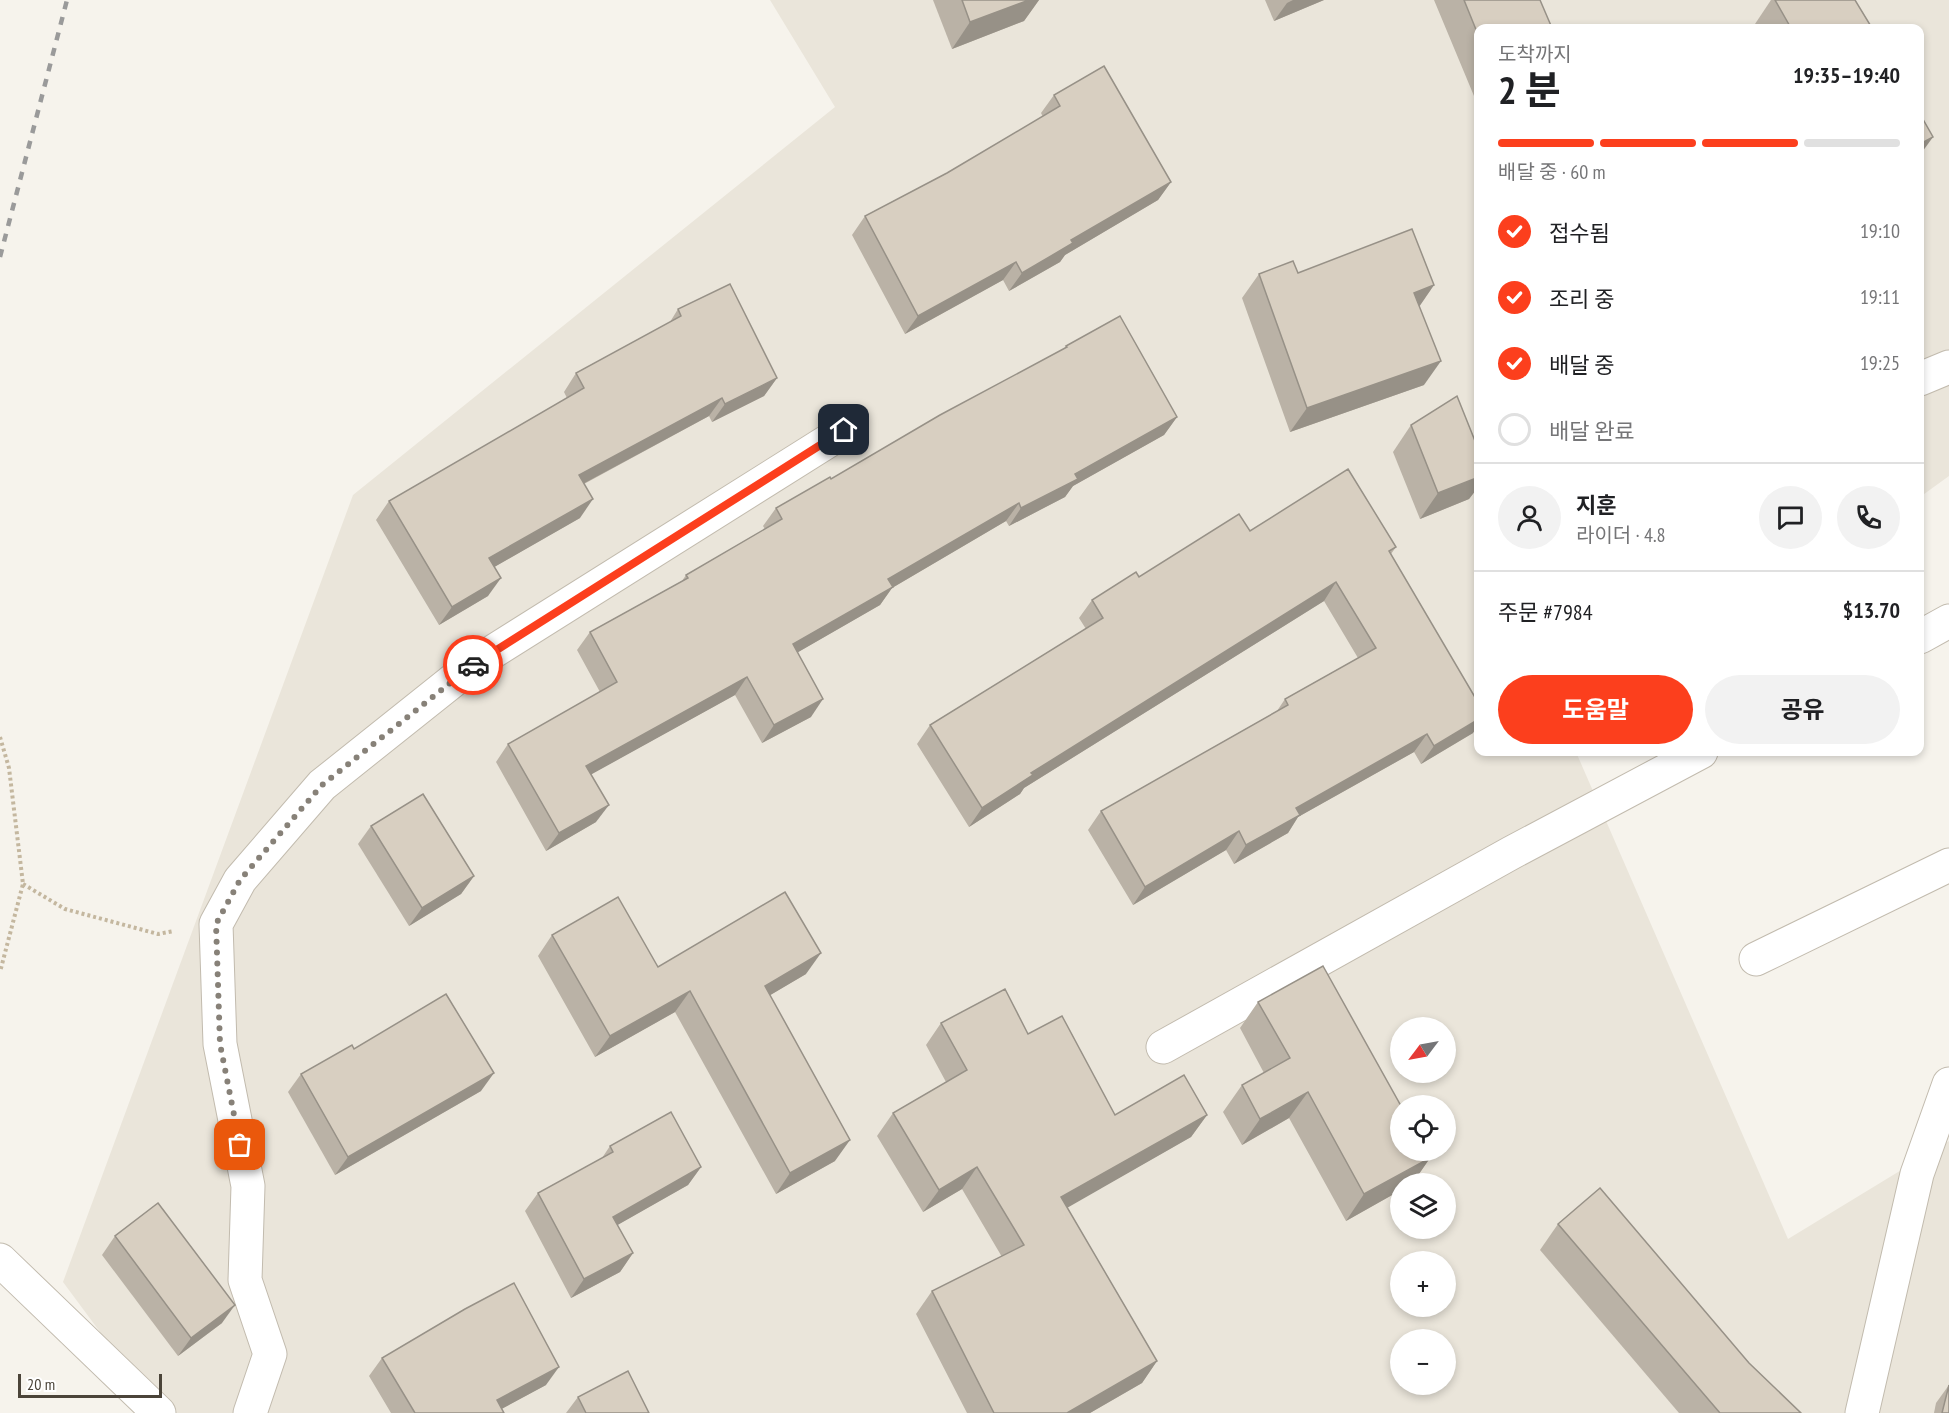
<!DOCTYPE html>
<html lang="ko">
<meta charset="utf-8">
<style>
:root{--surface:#fff;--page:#f2f2f2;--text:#202124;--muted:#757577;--line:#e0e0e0;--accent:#fc3f1d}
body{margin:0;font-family:"PT Sans Narrow","Noto Sans KR",sans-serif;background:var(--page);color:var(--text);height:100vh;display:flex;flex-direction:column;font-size:22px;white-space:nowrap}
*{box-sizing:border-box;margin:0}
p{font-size:20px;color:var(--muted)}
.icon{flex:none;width:33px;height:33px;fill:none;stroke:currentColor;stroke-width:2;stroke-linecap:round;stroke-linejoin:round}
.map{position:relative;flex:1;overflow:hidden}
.panel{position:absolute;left:1474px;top:24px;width:450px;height:732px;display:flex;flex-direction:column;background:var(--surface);border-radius:12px;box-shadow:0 3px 9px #0003}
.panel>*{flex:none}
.needle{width:39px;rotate:238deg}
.fabs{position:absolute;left:1390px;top:1017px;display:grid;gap:12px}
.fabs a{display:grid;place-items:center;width:66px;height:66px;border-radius:50%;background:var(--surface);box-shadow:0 3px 9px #0003;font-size:30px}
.scale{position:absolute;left:18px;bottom:15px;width:144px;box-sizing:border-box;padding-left:6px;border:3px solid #4b4439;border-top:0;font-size:16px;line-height:21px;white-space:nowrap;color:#4b4439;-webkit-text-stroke:4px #fff;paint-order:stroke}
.pin{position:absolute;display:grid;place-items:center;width:51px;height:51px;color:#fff;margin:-26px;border-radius:12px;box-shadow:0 3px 9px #0006}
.courier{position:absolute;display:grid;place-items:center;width:60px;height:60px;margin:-30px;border:4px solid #fc3f1d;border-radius:50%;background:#fff;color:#222;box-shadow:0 2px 8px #0007}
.head em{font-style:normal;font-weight:700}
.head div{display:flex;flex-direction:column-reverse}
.head{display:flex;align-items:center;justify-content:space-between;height:102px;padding:0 24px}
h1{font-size:39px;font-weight:700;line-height:45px}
.bar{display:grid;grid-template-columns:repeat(4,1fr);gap:9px 6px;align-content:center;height:72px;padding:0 24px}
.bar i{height:8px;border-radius:4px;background:var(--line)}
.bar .current{background:var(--accent)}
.bar p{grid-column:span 4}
.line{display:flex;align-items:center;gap:15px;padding:0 24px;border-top:2px solid var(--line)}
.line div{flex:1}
.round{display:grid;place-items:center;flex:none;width:63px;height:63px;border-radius:32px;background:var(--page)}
ol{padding:0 24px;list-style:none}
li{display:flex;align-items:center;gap:18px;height:66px}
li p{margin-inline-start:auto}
li .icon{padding:6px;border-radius:50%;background:var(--accent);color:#fff;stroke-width:4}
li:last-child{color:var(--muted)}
li i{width:33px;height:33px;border:3px solid var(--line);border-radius:50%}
.button{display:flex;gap:12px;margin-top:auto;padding:12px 24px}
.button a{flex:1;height:69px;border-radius:36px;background:var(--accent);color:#fff;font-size:24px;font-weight:700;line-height:69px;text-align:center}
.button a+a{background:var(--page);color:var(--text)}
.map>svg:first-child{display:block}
.residential{fill:#eae5da;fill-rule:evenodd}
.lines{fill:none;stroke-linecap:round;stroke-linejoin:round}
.minor-casing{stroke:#c2bbae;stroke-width:35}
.path{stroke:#c4b79f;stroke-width:4;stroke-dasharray:3 3;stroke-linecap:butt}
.minor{stroke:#fff;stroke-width:33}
.rail{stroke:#9a9a9a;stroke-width:4.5;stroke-dasharray:8 8;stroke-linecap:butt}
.wall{fill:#bab2a6}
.shaded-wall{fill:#979187}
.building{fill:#d8cfc1;stroke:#979187;stroke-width:1.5}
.done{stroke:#878178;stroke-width:6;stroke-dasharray:0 10.8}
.route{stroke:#fc3f1d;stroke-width:8}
</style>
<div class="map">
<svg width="1949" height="1413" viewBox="0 0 1949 1413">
<rect width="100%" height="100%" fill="#f6f3ec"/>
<path class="residential" d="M 770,0 L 1949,0 L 1949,476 L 1920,497 L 1920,28 L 1479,28 L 1479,752 L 1576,752 L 1788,1239 L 1949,1141 L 1949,1413 L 160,1413 L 63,1282 L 353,495 L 835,107 ZM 1401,1028 L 1446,1028 L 1446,1072 L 1401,1072 ZM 1401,1106 L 1446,1106 L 1446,1150 L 1401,1150 ZM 1401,1184 L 1446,1184 L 1446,1228 L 1401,1228 ZM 1401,1262 L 1446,1262 L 1446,1306 L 1401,1306 ZM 1401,1340 L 1446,1340 L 1446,1384 L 1401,1384 Z"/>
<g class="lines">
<g class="minor-casing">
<g id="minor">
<path d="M 1920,379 L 1949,367"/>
<path d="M 1920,637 L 1949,621"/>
<path d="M 1756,959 L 1949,865"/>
<path d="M 1163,1047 L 1511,853 L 1701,752"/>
<path d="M 0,1260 L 159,1413"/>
<path d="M 250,1413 L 270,1354 L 245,1280 L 248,1186 L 220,1044 L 216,924 L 240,880 L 322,785 L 475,663 L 844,431"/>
<path d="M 1862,1413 L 1917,1174 L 1949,1084"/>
</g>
</g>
<g class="path">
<path d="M 0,737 L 9,768 L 23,884 L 0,972"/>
<path d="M 23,884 L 65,909 L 158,934 L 174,931"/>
</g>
<use href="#minor" class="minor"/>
<path class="rail" d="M 0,257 L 67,0"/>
</g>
<g class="wall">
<path d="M 933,0 L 1039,0 L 1024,21 L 952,49 Z"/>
<path d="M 1265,0 L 1324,0 L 1274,21 Z"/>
<path d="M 1434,0 L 1540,0 L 1479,28 L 1479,108 Z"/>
<path d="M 1771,0 L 1855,0 L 1872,28 L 1758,28 L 1755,24 Z"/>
<path d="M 1054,95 L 1171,182 L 1158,200 L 1065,255 L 1060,262 L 1009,291 L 1003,280 L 905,334 L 852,235 L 865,216 L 947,173 L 1043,117 L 1041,113 Z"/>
<path d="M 1298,273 L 1434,285 L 1419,306 L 1424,385 L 1290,432 L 1242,298 L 1259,274 Z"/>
<path d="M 678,309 L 777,378 L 764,396 L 712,422 L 709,416 L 584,484 L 580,518 L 494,567 L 488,596 L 439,625 L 376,520 L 389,501 L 567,398 L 564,392 L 576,373 L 670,322 Z"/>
<path d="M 1066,346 L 1177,417 L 1164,435 L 1073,486 L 1065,497 L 1009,526 L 1006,521 L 892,588 L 880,605 L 798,652 L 811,717 L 762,743 L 735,695 L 591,774 L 596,822 L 546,851 L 496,762 L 508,744 L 600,692 L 577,650 L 590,632 L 682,581 L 686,575 L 765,529 L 763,526 L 776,508 L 831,479 L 1064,349 Z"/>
<path d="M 1411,425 L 1479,451 L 1479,486 L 1469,499 L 1420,519 L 1393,452 Z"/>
<path d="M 1250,531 L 1396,547 L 1391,554 L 1473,733 L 1421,764 L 1414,752 L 1298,817 L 1288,833 L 1234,864 L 1226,850 L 1133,905 L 1088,830 L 1101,811 L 1277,711 L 1285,699 L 1358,658 L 1324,601 L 1024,788 L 1020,794 L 969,827 L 917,744 L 930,725 L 1086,629 L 1079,618 L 1092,600 L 1139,577 Z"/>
<path d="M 371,826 L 474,876 L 461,894 L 409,926 L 358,844 Z"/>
<path d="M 552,935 L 658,967 L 806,974 L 770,995 L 835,1161 L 776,1194 L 675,1012 L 595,1057 L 538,956 Z"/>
<path d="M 1258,1002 L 1430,1158 L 1412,1184 L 1401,1184 L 1401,1190 L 1346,1221 L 1289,1118 L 1242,1145 L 1223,1112 L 1242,1085 L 1264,1073 L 1240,1028 Z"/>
<path d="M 941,1023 L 1028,1034 L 1115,1115 L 1207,1115 L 1191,1137 L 1067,1207 L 1157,1361 L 1142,1383 L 1090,1413 L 967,1413 L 916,1314 L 932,1291 L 1002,1257 L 962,1189 L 923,1212 L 877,1136 L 893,1113 L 946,1082 L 926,1045 Z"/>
<path d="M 354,1049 L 481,1091 L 335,1175 L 288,1092 L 301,1074 Z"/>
<path d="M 610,1146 L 701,1167 L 688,1185 L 617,1225 L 633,1253 L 620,1272 L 571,1298 L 525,1211 L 538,1193 L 602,1158 Z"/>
<path d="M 1558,1224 L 1749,1363 L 1801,1413 L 1679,1413 L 1540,1250 Z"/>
<path d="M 115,1236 L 222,1323 L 178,1356 L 102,1255 Z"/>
<path d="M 382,1358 L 546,1385 L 501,1409 L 504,1413 L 391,1413 L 369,1376 Z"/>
<path d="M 1949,1385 L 1949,1413 L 1934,1413 L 1936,1403 Z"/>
<path d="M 578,1397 L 649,1413 L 566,1413 Z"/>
</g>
<g class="shaded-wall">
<path d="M 1029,0 L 1039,0 L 1024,21 L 952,49 L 970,22 Z"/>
<path d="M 1293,0 L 1324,0 L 1274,21 L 1287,3 Z"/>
<path d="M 1933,137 L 1920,155 L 1920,144 Z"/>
<path d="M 1171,182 L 1158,200 L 1065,255 L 1060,262 L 1009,291 L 1022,273 L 1071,240 Z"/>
<path d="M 1016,262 L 1003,280 L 905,334 L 918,316 Z"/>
<path d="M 1434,285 L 1417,310 L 1414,293 Z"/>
<path d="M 1441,361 L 1424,385 L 1290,432 L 1307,408 Z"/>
<path d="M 777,378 L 764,396 L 712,422 L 725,404 Z"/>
<path d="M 722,398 L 709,416 L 566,493 L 579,475 Z"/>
<path d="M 1177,417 L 1164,435 L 1073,486 L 1065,497 L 1009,526 L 1021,508 L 1075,474 Z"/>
<path d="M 1479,477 L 1479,486 L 1469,499 L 1420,519 L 1438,493 Z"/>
<path d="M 593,499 L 580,518 L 477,577 L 489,558 Z"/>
<path d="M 1019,503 L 1006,521 L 892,588 L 880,605 L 781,662 L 793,644 L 888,579 Z"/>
<path d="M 501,578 L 488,596 L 439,625 L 452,607 Z"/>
<path d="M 1336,582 L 1324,601 L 1024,788 L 1020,794 L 969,827 L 982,808 L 1031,773 Z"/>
<path d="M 747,677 L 735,695 L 574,784 L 586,766 Z"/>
<path d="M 823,699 L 811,717 L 762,743 L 774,725 Z"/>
<path d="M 1479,719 L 1479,724 L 1473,733 L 1421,764 L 1434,746 Z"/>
<path d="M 1427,734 L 1414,752 L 1298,817 L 1288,833 L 1234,864 L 1246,845 L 1296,808 Z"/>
<path d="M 609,805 L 596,822 L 546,851 L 559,833 Z"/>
<path d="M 1239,831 L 1226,850 L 1133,905 L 1145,887 Z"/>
<path d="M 474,876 L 461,894 L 409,926 L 422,908 Z"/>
<path d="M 821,953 L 806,974 L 750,1007 L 765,986 Z"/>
<path d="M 690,991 L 675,1012 L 595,1057 L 610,1036 Z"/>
<path d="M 494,1073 L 481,1091 L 335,1175 L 348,1157 Z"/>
<path d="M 1308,1092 L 1289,1118 L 1242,1145 L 1260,1119 Z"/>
<path d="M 1207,1115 L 1191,1137 L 1046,1220 L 1061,1197 Z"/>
<path d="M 850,1140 L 835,1161 L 776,1194 L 790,1173 Z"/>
<path d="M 1430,1158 L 1412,1184 L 1401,1184 L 1401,1190 L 1346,1221 L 1364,1194 Z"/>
<path d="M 701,1167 L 688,1185 L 600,1235 L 613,1217 Z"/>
<path d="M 977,1167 L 962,1189 L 923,1212 L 939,1190 Z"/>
<path d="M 633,1253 L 620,1272 L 571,1298 L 584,1279 Z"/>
<path d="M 235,1305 L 222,1323 L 178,1356 L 191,1338 Z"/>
<path d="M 1157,1361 L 1142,1383 L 1090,1413 L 1067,1413 Z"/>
<path d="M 559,1367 L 546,1385 L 494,1413 L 497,1400 Z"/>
</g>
<g class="building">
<path d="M 962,0 L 1029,0 L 970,22 Z"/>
<path d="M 1464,0 L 1540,0 L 1552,28 L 1479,28 L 1479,37 Z"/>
<path d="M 1775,0 L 1855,0 L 1872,28 L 1791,28 Z"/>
<path d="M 1104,66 L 1171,182 L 1071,240 L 1073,243 L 1022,273 L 1016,262 L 918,316 L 865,216 L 947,173 L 1060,106 L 1054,95 Z"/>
<path d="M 1920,114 L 1933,137 L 1920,144 Z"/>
<path d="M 1412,229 L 1434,285 L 1414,293 L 1441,361 L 1307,408 L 1259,274 L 1293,261 L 1298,273 Z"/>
<path d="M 730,284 L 777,378 L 725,404 L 722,398 L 579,475 L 593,499 L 489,558 L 501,578 L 452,607 L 389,501 L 584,388 L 576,373 L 681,316 L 678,309 Z"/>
<path d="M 1120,316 L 1177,417 L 1075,474 L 1078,479 L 1021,508 L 1019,503 L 888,579 L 893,587 L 793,644 L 823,699 L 774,725 L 747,677 L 586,766 L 609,805 L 559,833 L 508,744 L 617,682 L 590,632 L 688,578 L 686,575 L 782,519 L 776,508 L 830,477 L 831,479 L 940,415 L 1067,347 L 1066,346 Z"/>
<path d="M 1457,396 L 1479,451 L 1479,477 L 1438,493 L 1411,425 Z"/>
<path d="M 1348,469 L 1396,547 L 1389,551 L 1479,704 L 1479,719 L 1434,746 L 1427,734 L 1296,808 L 1300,815 L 1246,845 L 1239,831 L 1145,887 L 1101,811 L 1288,705 L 1285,699 L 1376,648 L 1336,582 L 1031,773 L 1033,775 L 982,808 L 930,725 L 1103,618 L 1092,600 L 1136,572 L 1139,577 L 1239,514 L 1250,531 Z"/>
<path d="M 423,794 L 474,876 L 422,908 L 371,826 Z"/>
<path d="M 785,892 L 821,953 L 765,986 L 850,1140 L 790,1173 L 690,991 L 610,1036 L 552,935 L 618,897 L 658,967 Z"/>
<path d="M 1323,966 L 1401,1106 L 1401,1150 L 1426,1150 L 1430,1158 L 1364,1194 L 1308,1092 L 1260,1119 L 1242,1085 L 1290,1058 L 1258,1002 Z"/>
<path d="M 1005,989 L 1028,1034 L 1062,1016 L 1115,1115 L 1184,1075 L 1207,1115 L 1061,1197 L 1157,1361 L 1067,1413 L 994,1413 L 932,1291 L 1024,1245 L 977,1167 L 939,1190 L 893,1113 L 967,1070 L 941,1023 Z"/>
<path d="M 446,994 L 494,1073 L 348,1157 L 301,1074 L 352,1045 L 354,1049 Z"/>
<path d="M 671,1112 L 701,1167 L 613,1217 L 633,1253 L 584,1279 L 538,1193 L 613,1152 L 610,1146 Z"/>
<path d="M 1600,1188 L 1749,1363 L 1801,1413 L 1720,1413 L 1558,1224 Z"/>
<path d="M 158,1203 L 235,1305 L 191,1338 L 115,1236 Z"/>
<path d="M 514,1283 L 559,1367 L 497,1400 L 504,1413 L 415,1413 L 382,1358 L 465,1309 Z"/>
<path d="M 628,1371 L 649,1413 L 586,1413 L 578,1397 Z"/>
<path d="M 1949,1385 L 1949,1413 L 1942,1413 Z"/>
</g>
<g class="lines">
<path class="done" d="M 240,1145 L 220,1044 L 216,924 L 240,880 L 322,785 L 473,665"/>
<path class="route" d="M 473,665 L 844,430"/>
</g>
</svg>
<div class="fabs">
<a><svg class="needle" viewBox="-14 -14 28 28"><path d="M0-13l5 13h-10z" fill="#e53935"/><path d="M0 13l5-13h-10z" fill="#757577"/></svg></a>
<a><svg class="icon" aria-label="locate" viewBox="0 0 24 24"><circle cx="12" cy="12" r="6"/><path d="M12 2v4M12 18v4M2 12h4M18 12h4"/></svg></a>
<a><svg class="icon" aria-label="layers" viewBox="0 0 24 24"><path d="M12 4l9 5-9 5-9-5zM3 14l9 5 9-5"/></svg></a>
<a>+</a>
<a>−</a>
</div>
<div class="scale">20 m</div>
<div class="pin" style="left:240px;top:1145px;background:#ea580c"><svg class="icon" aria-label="bag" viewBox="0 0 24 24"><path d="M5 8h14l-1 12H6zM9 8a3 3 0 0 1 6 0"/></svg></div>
<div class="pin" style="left:844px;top:430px;background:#1f2937"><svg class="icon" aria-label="home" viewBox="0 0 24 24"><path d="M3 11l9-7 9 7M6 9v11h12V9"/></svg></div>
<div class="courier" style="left:473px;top:665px"><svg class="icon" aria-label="car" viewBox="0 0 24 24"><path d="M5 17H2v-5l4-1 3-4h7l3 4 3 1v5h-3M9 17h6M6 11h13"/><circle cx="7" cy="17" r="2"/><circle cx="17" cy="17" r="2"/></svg></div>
<section class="panel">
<div class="head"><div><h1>2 분</h1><p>도착까지</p></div><em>19:35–19:40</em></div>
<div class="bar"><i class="current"></i><i class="current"></i><i class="current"></i><i></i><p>배달 중 · 60 m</p></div>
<ol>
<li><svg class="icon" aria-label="check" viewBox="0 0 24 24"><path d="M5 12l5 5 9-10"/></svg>접수됨<p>19:10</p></li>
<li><svg class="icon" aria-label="check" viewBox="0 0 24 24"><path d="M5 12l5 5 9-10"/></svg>조리 중<p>19:11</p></li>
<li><svg class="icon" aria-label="check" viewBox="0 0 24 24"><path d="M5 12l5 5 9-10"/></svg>배달 중<p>19:25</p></li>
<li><i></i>배달 완료</li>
</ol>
<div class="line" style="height:108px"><a class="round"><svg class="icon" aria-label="person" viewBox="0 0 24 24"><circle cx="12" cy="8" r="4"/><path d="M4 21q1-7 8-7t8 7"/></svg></a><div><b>지훈</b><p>라이더 · 4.8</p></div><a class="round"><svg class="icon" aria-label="chat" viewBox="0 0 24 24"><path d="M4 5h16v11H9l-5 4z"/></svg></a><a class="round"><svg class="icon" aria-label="phone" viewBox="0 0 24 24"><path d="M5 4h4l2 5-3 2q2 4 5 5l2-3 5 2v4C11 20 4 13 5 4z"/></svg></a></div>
<div class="line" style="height:78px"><div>주문 #7984</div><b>$13.70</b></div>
<div class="button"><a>도움말</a><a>공유</a></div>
</section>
</div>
